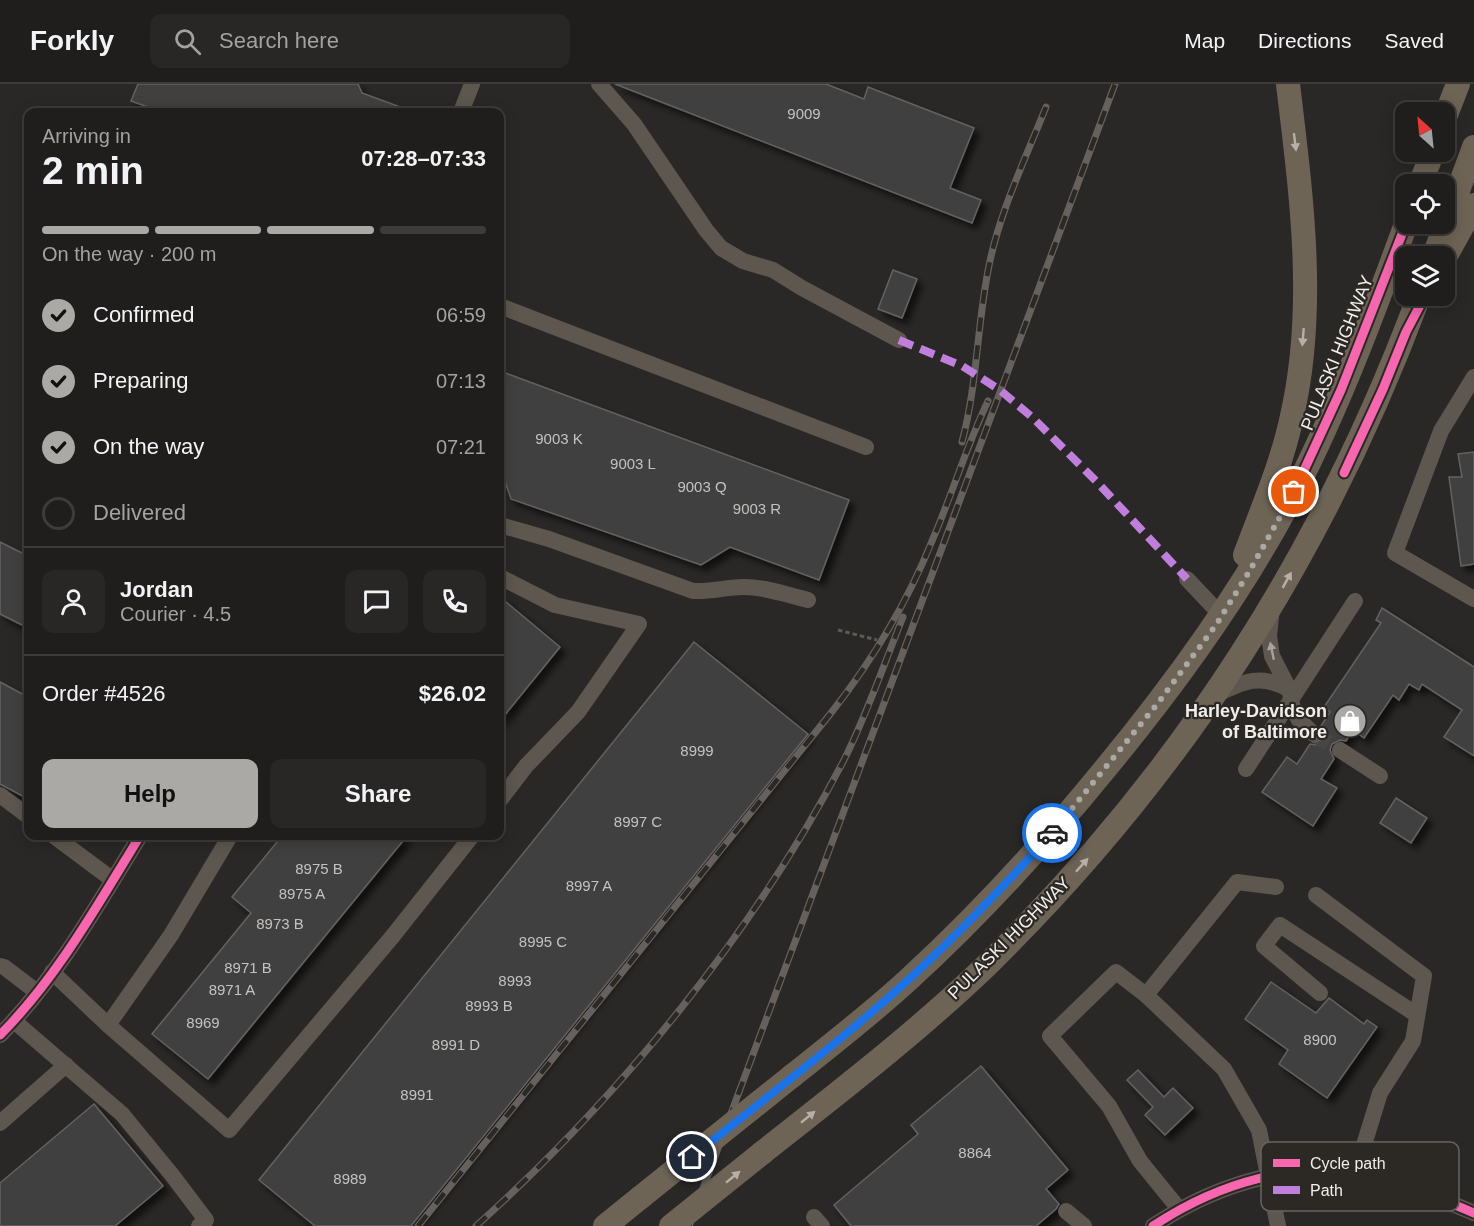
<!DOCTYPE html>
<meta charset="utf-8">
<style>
:root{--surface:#201e1c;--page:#282725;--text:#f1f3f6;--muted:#a2a2a3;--line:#3d3c3b;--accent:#aba9a6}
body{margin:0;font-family:Arial,sans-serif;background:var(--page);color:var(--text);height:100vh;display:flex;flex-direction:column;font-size:22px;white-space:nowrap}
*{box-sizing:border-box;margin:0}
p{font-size:20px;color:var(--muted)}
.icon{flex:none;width:33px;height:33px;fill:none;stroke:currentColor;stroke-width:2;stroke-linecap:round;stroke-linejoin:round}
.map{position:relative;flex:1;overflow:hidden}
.side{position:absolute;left:24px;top:24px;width:480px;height:732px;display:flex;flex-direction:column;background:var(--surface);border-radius:12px;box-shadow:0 3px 15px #0003,0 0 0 2px var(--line)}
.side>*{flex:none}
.needle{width:39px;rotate:333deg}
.buttons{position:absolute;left:1395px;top:18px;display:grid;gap:12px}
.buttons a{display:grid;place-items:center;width:60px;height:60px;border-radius:12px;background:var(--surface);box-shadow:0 3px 15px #0003,0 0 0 2px var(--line);font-size:30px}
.pin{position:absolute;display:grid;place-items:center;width:51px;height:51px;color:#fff;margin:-26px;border:3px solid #fff;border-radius:50%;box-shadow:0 2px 6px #0007}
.courier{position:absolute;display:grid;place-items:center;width:60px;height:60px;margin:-30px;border:4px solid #1a73e8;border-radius:50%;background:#fff;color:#222;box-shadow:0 2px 8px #0007}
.head em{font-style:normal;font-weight:800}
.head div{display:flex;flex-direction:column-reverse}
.head{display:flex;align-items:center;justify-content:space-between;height:102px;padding:0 18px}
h1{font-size:39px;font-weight:800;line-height:45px}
.bar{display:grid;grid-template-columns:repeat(4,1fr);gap:9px 6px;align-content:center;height:72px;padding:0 18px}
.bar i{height:8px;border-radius:4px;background:var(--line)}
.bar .active{background:var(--accent)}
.bar p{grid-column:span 4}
.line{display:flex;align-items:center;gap:15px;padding:0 18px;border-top:2px solid var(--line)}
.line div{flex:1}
.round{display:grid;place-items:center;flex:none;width:63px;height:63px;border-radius:12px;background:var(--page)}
ol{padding:0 18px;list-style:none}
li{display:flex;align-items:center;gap:18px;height:66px}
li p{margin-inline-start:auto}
li .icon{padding:6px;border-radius:50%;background:var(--accent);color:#111;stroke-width:4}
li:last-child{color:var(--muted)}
li i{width:33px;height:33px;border:3px solid var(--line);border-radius:50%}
.cta{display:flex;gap:12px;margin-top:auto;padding:12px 18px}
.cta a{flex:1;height:69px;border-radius:12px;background:var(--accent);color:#111;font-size:24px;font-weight:800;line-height:69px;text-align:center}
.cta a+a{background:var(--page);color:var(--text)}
header{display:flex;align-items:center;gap:36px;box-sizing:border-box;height:84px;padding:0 30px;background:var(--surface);border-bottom:2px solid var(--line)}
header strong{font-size:28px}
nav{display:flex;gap:33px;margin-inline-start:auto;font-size:21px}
.search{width:420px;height:54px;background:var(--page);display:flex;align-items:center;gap:15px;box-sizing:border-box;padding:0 21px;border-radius:12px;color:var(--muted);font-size:22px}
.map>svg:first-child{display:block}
.building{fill:#413f3f;stroke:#636262;stroke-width:1.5;filter:url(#shadow)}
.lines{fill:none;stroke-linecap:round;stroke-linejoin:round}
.minor-tunnel{stroke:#484644;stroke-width:16;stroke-dasharray:16 8;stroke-linecap:butt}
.path{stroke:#5f5a55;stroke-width:3;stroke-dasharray:4.5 3;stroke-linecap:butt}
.minor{stroke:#5e574f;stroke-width:16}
.highway{stroke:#6e6456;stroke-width:24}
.rail-casing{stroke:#66615c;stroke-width:7}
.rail{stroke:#2c2824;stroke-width:4.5;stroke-dasharray:14;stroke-linecap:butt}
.highway-bridge{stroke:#6e6456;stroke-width:24}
.quiet{stroke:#c07fdc;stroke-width:8;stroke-dasharray:15 8;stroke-linecap:butt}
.cycleway-casing{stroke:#2c2824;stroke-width:13}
.cycleway{stroke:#f766af;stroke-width:9}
.oneway{fill:#b6b0a8}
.oneway2{fill:#a7a29d}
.done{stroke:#aba9a6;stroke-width:6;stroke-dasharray:0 10.8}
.route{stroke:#1a73e8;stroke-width:8}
.labels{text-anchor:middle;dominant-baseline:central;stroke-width:4.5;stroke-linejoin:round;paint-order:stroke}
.number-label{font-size:15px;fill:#c4c2c0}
.street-label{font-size:18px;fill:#f0eeeb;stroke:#2c2824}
.poi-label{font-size:18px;font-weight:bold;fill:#f0eeeb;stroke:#2c2824;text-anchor:end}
.key{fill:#2c2824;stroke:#676360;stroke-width:1.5}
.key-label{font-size:16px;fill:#f0eeeb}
</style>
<header>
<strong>Forkly</strong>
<div class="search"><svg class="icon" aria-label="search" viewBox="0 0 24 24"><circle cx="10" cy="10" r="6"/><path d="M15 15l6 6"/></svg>Search here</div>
<nav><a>Map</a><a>Directions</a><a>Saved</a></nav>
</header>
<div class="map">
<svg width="1474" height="1142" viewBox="0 0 1474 1142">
<defs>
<filter id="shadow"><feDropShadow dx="5.5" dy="5.5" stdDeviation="3" flood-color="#0009"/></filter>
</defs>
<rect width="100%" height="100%" fill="#2a2826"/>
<g class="building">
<path d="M 138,0 L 358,0 L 362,9 L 411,27 L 162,28 L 131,17 Z"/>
<path d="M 615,0 L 826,0 L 864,15 L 868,3 L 974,44 L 950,104 L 981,116 L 972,139 Z"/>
<path d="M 893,186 L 917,195 L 902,234 L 878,225 Z"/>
<path d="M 500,287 L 849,416 L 819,496 L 730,463 L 701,481 L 511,415 L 500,383 Z"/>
<path d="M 1474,368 L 1474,480 L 1461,482 L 1449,393 L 1462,393 L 1458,370 Z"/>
<path d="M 0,458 L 28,472 L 28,544 L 0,530 Z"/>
<path d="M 500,513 L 560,563 L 500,637 Z"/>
<path d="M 1382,524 L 1474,583 L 1474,672 L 1444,653 L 1462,626 L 1422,600 L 1419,606 L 1409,600 L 1399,616 L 1393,611 L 1364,654 L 1353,646 L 1346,657 L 1340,656 L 1332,660 L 1330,666 L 1334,675 L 1321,695 L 1337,704 L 1313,742 L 1262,708 L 1287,673 L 1297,680 L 1310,660 L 1317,661 L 1323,658 L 1325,649 L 1321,642 L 1330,628 L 1324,623 L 1381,539 L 1376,536 Z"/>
<path d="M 694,558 L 808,650 L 411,1142 L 315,1142 L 259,1096 Z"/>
<path d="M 0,598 L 28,613 L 28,715 L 0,700 Z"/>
<path d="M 1396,714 L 1427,734 L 1411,759 L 1380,739 Z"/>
<path d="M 282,752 L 407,752 L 208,995 L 152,950 L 251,829 L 232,813 Z"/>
<path d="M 1271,898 L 1316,929 L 1329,914 L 1364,940 L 1367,936 L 1377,943 L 1327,1014 L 1279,980 L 1288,966 L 1245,935 Z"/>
<path d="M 981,982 L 1068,1086 L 1046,1105 L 1059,1120 L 1056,1125 L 1036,1142 L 851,1142 L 834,1121 L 918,1050 L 911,1041 Z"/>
<path d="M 1138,986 L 1164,1013 L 1173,1004 L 1193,1024 L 1165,1051 L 1145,1031 L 1153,1023 L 1127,996 Z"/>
<path d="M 94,1020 L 163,1102 L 115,1142 L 0,1142 L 0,1099 Z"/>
</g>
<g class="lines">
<path class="minor-tunnel" d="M 1315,651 L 1340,666"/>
<path class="path" d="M 838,546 L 877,556"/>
<g class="minor">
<path d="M 599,0 L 634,40 L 706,146 L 721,164 L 743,177 L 773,186 L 802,204 L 899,256"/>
<path d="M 461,28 L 472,0"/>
<path d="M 500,222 L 866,363"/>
<path d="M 1474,293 L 1441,347 L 1395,469 L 1474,515"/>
<path d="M 500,441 L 549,455 L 693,507 C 710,508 727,503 744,503 C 766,503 787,511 808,516"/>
<path d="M 500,493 L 555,521 L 639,540 L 578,628 L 526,682 L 500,716"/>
<path d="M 1187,495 L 1222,532"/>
<path d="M 1272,524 L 1269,552 L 1272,572 L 1290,607 L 1292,621 L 1299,636 L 1315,651"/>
<path d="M 1216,611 C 1243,597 1262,589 1290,606"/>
<path d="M 1340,666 L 1380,692"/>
<path d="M 1246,685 L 1355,517"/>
<path d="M 0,711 L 28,732"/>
<path d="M 54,752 L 113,796"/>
<path d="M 1276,803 L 1237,798 L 1146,911 L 1224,985 L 1259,1046 L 1278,1142"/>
<path d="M 1316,811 L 1424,892 L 1413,957 L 1380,1009 L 1355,1090"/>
<path d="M 0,882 L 4,883 L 37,908"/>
<path d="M 52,888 L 108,941 L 229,1046 L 392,853 L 472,752"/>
<path d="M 1320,909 L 1264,862 L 1280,841 L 1417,931"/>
<path d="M 1146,911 L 1116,888 L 1050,952 L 1109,1022 L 1140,1077 L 1179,1125"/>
<path d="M 14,937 L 122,1030 L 172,1091 L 206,1136 L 199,1142"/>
<path d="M 108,941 L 171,851 L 230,752"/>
<path d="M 0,951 C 57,894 98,820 140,752"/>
<path d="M 0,1039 L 66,981"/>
<path d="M 1066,1127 L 1084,1142"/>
<path d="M 814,1133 L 822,1142"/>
<path d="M 1153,1142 C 1218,1099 1296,1075 1375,1092 C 1407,1099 1444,1117 1474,1129"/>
</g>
<g class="highway">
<path d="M 1444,36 L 1458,0"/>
<path d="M 1420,100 L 1433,68"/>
<path d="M 1448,168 L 1474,121"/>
<path d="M 1434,172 L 1474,63"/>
<path d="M 1245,471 C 1262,425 1282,380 1292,332 C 1317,222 1301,110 1288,0"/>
<path d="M 792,992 C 831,961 871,930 908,896 C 979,831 1044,760 1105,685 C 1177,598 1243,507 1295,407 C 1339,321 1373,230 1406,140"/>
<path d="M 762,1069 C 838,1009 916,949 986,882 C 1183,689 1323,470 1419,212"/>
<path d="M 605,1142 L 641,1113"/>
</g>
<g class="rail-casing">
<g id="rail">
<path d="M 962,358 C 977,302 977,243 988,187 C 998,131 1025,76 1046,23"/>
<path d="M 418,1142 L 831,629 C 872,577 907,519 932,457 C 952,411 966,363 988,317"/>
<path d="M 476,1142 C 620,1013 755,847 844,676 C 867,630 884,580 903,533"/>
<path d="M 689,1142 L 1115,0"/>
</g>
</g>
<use href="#rail" class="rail"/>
<g class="highway-bridge">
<path d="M 641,1113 L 792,992"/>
<path d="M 671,1142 L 762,1069"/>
</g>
<path class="quiet" d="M 899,256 L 962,282 L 1000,306 L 1033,334 L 1096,397 L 1187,495"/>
<g class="cycleway-casing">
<g id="cycleway">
<path d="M 1344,389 L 1383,305 L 1406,248 L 1425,212"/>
<path d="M 1294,408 L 1341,306 L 1406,140"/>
<path d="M 0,951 C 57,894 98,820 140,752"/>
<path d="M 1153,1142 C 1218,1099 1296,1075 1375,1092 C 1407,1099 1444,1117 1474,1129"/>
</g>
</g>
<use href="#cycleway" class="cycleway"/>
</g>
<defs><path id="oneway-solid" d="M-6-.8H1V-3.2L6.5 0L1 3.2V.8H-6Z" transform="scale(1.5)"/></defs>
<g class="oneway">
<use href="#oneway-solid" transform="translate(1295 58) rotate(83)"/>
<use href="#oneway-solid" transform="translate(1303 253) rotate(95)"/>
<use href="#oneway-solid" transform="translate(1287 496) rotate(-61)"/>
<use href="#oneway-solid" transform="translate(1082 781) rotate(-48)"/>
<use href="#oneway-solid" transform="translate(808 1033) rotate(-39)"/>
<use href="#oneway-solid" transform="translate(733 1093) rotate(-39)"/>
</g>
<use class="oneway2" href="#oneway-solid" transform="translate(1272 567) rotate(-102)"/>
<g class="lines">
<path class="done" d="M 1052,749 L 1158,619 L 1216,541 L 1249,488 L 1294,408"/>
<path class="route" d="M 692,1073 C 764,1015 839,959 908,896 C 959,850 1006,800 1052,749"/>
</g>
<defs>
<g id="shop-disc" transform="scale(1.725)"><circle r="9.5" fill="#aba9a6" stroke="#2c2824"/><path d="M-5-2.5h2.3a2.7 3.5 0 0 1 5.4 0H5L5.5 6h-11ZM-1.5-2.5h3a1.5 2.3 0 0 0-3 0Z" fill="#fff"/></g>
</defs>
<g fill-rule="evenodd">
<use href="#shop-disc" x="1350" y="637"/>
</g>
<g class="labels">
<g class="number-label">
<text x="804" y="29">9009</text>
<text x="559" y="354">9003 K</text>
<text x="633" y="379">9003 L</text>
<text x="702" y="402">9003 Q</text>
<text x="757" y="424">9003 R</text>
<text x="697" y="666">8999</text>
<text x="638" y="737">8997 C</text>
<text x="319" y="784">8975 B</text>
<text x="589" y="801">8997 A</text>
<text x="302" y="809">8975 A</text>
<text x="280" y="839">8973 B</text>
<text x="543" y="857">8995 C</text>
<text x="248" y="883">8971 B</text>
<text x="515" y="896">8993</text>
<text x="232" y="905">8971 A</text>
<text x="489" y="921">8993 B</text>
<text x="203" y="938">8969</text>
<text x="1320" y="955">8900</text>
<text x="456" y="960">8991 D</text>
<text x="417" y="1010">8991</text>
<text x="975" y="1068">8864</text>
<text x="350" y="1094">8989</text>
</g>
<g class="street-label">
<text transform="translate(1337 269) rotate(-68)">PULASKI HIGHWAY</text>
<text transform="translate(1009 854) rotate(-45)">PULASKI HIGHWAY</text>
</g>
<g class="poi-label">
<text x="1327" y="627">Harley-Davidson<tspan x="1327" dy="21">of Baltimore</tspan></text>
</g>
</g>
<rect x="1261" y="1058" width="198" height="69" rx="9" class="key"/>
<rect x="1273" y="1075" width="27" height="8" fill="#f766af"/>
<rect x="1273" y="1102" width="27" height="8" fill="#c07fdc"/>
<g class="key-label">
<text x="1310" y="1085">Cycle path</text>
<text x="1310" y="1112">Path</text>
</g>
</svg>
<div class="buttons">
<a><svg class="needle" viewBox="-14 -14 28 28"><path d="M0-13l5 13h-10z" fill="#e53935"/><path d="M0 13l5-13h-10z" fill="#a2a2a3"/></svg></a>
<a><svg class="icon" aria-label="locate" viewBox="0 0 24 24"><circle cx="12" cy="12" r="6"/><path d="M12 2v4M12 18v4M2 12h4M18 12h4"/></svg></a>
<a><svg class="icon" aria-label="layers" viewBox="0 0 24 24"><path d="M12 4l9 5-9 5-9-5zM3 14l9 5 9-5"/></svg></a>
</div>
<div class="pin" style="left:1294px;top:408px;background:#ea580c"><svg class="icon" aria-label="bag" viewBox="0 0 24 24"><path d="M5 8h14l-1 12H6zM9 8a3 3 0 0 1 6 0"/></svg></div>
<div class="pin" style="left:692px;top:1073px;background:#1f2937"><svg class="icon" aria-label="home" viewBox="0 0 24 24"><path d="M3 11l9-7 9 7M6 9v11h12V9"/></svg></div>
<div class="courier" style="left:1052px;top:749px"><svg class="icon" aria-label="car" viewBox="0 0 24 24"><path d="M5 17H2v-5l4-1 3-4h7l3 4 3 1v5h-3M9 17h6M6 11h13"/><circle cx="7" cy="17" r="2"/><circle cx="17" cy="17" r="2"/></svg></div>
<section class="side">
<div class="head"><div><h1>2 min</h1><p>Arriving in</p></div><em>07:28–07:33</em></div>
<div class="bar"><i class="active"></i><i class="active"></i><i class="active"></i><i></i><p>On the way · 200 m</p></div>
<ol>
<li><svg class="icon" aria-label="check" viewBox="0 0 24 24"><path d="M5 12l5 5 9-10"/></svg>Confirmed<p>06:59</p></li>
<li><svg class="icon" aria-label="check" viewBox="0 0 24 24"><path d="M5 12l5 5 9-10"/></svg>Preparing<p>07:13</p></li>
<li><svg class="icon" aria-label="check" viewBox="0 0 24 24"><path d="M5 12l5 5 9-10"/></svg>On the way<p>07:21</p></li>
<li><i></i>Delivered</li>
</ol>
<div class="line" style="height:108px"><a class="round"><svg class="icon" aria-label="person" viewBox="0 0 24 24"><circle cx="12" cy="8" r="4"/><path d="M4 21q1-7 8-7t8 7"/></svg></a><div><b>Jordan</b><p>Courier · 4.5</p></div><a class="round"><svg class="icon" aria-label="chat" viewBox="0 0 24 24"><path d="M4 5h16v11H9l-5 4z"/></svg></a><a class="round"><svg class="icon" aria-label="phone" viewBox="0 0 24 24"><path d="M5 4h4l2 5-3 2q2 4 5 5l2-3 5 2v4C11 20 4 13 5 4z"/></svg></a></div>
<div class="line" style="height:78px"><div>Order #4526</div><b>$26.02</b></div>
<div class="cta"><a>Help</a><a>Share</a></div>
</section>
</div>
